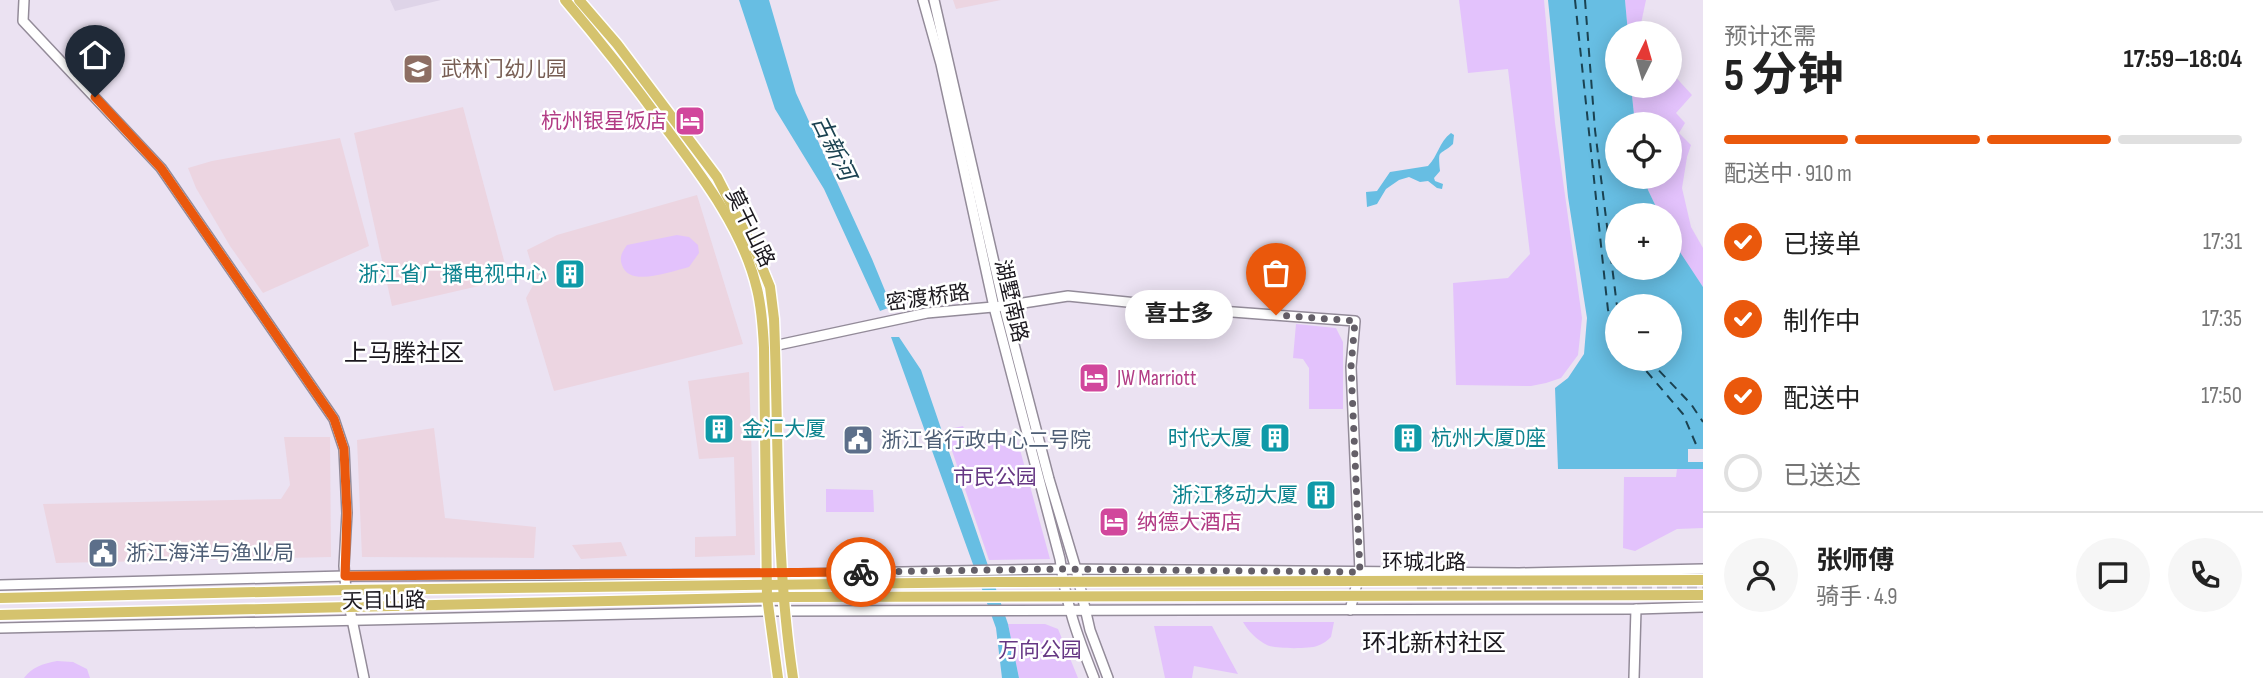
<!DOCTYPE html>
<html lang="zh">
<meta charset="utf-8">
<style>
:root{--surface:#fff;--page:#f6f6f6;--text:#222;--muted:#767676;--line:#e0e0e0;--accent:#ea580c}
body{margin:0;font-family:"Sofia Sans Condensed","Noto Sans SC",sans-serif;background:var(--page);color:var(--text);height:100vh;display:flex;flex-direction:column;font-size:26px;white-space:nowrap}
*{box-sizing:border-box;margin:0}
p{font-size:23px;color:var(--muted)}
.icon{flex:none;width:38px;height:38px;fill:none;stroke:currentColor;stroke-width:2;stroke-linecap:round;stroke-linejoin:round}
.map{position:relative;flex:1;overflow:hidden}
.sheet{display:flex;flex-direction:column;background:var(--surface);width:560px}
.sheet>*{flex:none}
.needle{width:46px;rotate:5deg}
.tools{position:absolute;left:1605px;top:21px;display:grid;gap:14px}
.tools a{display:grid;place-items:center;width:77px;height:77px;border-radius:50%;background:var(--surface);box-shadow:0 4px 18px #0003;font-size:35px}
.pin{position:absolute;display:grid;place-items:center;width:60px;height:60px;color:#fff;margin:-72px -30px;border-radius:50% 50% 50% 0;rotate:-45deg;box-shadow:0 0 7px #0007}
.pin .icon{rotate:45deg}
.courier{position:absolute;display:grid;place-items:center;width:70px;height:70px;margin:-35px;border:5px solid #ea580c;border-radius:50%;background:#fff;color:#222;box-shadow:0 2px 9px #0007}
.bubble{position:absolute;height:49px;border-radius:24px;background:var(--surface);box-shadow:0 4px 18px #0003;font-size:23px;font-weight:700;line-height:49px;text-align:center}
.summary em{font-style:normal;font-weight:700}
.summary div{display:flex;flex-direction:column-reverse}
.summary{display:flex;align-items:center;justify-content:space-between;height:119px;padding:0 21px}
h1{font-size:46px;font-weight:700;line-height:52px}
.bar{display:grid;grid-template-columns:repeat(4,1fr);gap:10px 7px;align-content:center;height:84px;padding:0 21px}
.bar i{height:9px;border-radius:5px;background:var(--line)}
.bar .active{background:var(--accent)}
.bar p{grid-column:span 4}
.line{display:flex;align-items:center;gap:18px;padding:0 21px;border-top:2px solid var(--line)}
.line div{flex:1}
.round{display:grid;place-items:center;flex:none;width:74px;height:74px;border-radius:37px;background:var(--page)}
ol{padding:0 21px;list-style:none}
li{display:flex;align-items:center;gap:21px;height:77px}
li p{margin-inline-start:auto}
li .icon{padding:7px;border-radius:50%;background:var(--accent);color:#fff;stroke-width:4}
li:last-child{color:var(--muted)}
li i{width:38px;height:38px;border:4px solid var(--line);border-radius:50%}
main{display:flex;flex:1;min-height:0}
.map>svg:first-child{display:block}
.commercial{fill:#ecd5e1}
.medical{fill:#ded4e8}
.green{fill:#e3c2fc}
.water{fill:#67bee3;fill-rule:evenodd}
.pier{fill:#ebe2f2}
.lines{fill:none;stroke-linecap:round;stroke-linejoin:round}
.ferry{stroke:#1b4251;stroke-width:2;stroke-dasharray:9 7;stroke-linecap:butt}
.highway-tunnel{stroke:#c1bac8;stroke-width:10;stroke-dasharray:10 5;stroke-linecap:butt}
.secondary-casing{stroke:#938b99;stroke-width:12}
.primary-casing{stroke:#fff;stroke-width:13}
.secondary{stroke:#fff;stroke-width:9}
.primary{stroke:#d5c36e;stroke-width:10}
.done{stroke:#645f68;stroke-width:7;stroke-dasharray:0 12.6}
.route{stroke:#ea580c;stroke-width:9}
.labels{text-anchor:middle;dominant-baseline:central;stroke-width:5;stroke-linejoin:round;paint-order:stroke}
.education-label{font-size:21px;fill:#785e54;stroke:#fff;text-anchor:start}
.hotel-label{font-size:21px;fill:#b23c85;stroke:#fff;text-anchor:start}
.street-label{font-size:21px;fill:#1b181e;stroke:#fff}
.culture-label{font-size:21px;fill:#0d838f;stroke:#fff;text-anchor:end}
.service-label{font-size:21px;fill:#4e5e75;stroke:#fff;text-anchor:start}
.park-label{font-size:21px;fill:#663784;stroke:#fff}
.water-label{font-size:23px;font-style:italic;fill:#1b4251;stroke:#fff}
.quarter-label{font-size:24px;fill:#1b181e;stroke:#fff}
</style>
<main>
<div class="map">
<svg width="1703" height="678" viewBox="0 0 1703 678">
<rect width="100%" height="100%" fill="#ebe2f2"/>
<g class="commercial">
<path d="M 953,0 L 1001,0 L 956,9 Z"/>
<path d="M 463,107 L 509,279 L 392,306 L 354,133 Z"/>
<path d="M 340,138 L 369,246 L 263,293 L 230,246 L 196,188 L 188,168 L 212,161 Z"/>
<path d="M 697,195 L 743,344 L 554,391 L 526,298 L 536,280 L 527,250 L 557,235 Z"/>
<path d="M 749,372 L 755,555 L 695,557 L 695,537 L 736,536 L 734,457 L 699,459 L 688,381 Z"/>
<path d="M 434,428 L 445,518 L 536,527 L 534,558 L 362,557 L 357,440 Z"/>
<path d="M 284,437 L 330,437 L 331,557 L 56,563 L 43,504 L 281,499 L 290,485 Z"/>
<path d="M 621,542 L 627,556 L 581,559 L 572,545 Z"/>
</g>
<path class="medical" d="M 390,0 L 441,0 L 395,11 Z"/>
<g class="green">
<path d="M 1459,0 L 1544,0 L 1555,123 L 1582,318 L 1578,355 L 1561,378 L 1546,383 L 1531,386 L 1456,385 L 1453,283 L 1508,278 L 1530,254 L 1508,69 L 1468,73 Z"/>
<path d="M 1625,0 L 1646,0 L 1639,33 L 1628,33 Z"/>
<path d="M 1670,71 L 1692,95 L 1676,113 L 1685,123 L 1679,133 L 1691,145 L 1687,157 L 1682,188 L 1691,227 L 1703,248 L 1703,287 L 1671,241 L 1670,215 L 1660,215 L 1648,190 L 1645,177 L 1670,177 L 1670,124 L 1635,124 L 1631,86 L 1670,86 Z"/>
<path d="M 677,235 L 689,237 L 698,245 L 699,253 L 689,267 C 672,271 629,288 622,265 C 619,257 622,252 627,245 Z"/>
<path d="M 1296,324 L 1336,328 L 1343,342 L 1343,409 L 1309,409 L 1309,368 L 1303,359 L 1293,358 Z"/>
<path d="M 963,426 L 972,448 L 1016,435 L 1050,559 L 989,560 L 945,430 Z"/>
<path d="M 1677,469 L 1703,469 L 1703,528 L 1677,529 L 1635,551 L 1623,548 L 1624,477 L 1676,477 Z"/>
<path d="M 826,489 L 873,490 L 874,512 L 826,512 Z"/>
<path d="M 1243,622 L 1334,622 L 1331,637 C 1327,641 1323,644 1317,646 C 1309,649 1274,649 1267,645 C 1257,640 1248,631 1243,622 Z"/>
<path d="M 1008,624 L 1045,624 L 1058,629 L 1078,678 L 1019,678 Z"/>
<path d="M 1154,626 L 1212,626 L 1238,674 L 1194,666 L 1192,678 L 1165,678 Z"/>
<path d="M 57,661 L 73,662 L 87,669 L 90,678 L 24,678 C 33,666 43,664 57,661 Z"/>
</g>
<g class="water">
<path d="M 739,0 L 769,0 L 796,93 L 872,259 L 886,293 L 888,308 L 880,311 L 824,189 L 775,109 Z"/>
<path d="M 1548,0 L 1625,0 L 1628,33 L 1617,33 L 1617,86 L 1631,86 L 1635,124 L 1617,124 L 1617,177 L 1645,177 L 1648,190 L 1660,215 L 1617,215 L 1617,268 L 1670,268 L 1670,237 L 1703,287 L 1703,469 L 1558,469 L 1555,388 L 1568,378 L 1584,354 L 1587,318 L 1568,197 ZM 1617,306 L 1670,306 L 1670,359 L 1617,359 Z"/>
<path d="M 1451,133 L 1454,135 L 1453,144 C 1439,157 1438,147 1440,171 L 1434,178 L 1435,181 L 1443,184 L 1442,189 L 1437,188 L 1428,181 L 1420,182 L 1409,177 L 1399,180 L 1386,189 L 1377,204 L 1367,207 L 1366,192 L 1377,191 L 1390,172 L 1428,166 C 1438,156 1439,142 1451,133 Z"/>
<path d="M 891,337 L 899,337 L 921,370 L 1008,624 L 1019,678 L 1002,678 L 996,628 Z"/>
</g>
<rect class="pier" x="1688" y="449" width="15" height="13"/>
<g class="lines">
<g class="ferry">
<path d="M 1575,0 L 1605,283 L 1608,310 L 1617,328"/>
<path d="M 1585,0 L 1595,130 L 1617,306"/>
<path d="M 1636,359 L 1683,414 L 1698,449"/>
<path d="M 1648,359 L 1691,404 L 1703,422"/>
</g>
<path class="highway-tunnel" d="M 1417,591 L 1703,586"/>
<g class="secondary-casing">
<g id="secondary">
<path d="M 24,0 L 23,21 L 161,168 L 334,419 L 344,449 L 347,513 L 344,566 L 346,590 L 364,678"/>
<path d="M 923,0 L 941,64 L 994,307 L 1060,559 C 1066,605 1077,635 1094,678"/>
<path d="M 934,0 L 1004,306 L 1049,479 L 1076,569 L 1090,630 L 1108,678"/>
<path d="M 764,348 L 927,313 L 1004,306 L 1068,296 L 1206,310 L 1355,321 L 1351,367 L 1360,572 L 1350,610"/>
<path d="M 0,585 L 345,576 L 800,574 L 1061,569 L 1519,573 L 1703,569"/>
<path d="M 0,628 L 768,611 L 1636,609 L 1703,607"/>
<path d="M 1634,678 L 1636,609"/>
</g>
</g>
<g class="primary-casing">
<g id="primary">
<path d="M 565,0 C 600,41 633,83 665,127 C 701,175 743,229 757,289 C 762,309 763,328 764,348 L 767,597 L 778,678"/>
<path d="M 579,0 L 617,44 L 717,177 L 757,255 L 770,287 L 774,319 C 779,440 775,558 793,678"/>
<path d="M 0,598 L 346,590 L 997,582 L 1703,580"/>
<path d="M 0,615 L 783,597 L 1703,595"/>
</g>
</g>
<use href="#secondary" class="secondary"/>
<use href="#primary" class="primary"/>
</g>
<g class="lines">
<path class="done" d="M 861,572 L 1061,569 L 1360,572 L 1351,367 L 1355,321 L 1276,315"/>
<path class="route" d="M 95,97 L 161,168 L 334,419 L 344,449 L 347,513 L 345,576 L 861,572"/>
</g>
<defs>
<g id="school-square" transform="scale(1.575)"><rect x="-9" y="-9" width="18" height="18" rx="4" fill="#8d6e63" stroke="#fff"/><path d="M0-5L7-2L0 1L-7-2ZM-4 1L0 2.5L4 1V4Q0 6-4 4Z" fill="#fff"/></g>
<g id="hotel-square" transform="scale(1.575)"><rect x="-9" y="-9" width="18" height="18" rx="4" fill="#d1479c" stroke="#fff"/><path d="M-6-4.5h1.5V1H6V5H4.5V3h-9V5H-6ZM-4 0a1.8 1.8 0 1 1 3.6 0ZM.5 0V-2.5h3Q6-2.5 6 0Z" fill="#fff"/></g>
<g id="building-square" transform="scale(1.575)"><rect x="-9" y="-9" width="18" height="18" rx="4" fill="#0f9aa8" stroke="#fff"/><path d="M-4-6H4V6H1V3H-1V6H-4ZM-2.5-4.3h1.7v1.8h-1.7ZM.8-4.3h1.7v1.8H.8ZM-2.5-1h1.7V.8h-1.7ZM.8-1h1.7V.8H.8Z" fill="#fff"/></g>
<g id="civic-square" transform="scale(1.575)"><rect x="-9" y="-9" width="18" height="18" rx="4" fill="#5c6f8a" stroke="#fff"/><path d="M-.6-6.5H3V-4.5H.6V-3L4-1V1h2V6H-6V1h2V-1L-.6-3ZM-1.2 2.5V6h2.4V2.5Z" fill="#fff"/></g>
</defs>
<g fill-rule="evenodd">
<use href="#school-square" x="418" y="69"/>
<use href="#hotel-square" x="690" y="121"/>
<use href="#building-square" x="570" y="274"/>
<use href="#hotel-square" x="1094" y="378"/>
<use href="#building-square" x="719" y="429"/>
<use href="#building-square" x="1275" y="438"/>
<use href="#building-square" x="1408" y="438"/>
<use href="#civic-square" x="858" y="440"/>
<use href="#building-square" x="1321" y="495"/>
<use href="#hotel-square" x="1114" y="522"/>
<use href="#civic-square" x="103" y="553"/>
</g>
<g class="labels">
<g class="education-label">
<text x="441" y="69">武林门幼儿园</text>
</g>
<g class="hotel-label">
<text x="667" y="121" text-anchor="end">杭州银星饭店</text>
<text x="1117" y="378">JW Marriott</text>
<text x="1137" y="522">纳德大酒店</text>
</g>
<g class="street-label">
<text transform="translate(750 228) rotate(64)">莫干山路</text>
<text transform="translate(928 298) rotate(-8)">密渡桥路</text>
<text transform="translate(1011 301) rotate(77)">湖墅南路</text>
<text x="1424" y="562">环城北路</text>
<text transform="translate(384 601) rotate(-1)">天目山路</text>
</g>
<g class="culture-label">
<text x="547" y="274">浙江省广播电视中心</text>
<text x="742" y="429" text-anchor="start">金汇大厦</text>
<text x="1252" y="438">时代大厦</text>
<text x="1431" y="438" text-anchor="start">杭州大厦D座</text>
<text x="1298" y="495">浙江移动大厦</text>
</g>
<g class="service-label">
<text x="881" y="440">浙江省行政中心二号院</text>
<text x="126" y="553">浙江海洋与渔业局</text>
</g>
<g class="park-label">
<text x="995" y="477">市民公园</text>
<text x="1040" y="650">万向公园</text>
</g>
<g class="water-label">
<text transform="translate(833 148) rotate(64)">古新河</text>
</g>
<g class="quarter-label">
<text x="404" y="353">上马塍社区</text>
<text x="1434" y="643">环北新村社区</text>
</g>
</g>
</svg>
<div class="tools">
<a><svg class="needle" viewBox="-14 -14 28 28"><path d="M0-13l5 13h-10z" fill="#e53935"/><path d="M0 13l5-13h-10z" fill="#767676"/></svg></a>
<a><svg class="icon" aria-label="locate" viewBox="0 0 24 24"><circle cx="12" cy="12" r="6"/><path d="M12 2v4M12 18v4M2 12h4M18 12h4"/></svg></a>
<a>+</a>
<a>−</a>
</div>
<div class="pin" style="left:1276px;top:315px;background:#ea580c"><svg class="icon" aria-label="bag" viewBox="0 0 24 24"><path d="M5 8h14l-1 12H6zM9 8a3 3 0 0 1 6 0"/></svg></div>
<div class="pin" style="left:95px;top:97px;background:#1f2937"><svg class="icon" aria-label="home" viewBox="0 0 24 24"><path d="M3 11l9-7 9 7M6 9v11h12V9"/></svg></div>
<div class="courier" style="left:861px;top:572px"><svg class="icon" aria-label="bike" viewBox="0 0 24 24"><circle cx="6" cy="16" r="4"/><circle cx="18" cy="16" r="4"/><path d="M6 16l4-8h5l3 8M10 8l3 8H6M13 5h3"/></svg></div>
<div class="bubble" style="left:1125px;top:290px;width:108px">喜士多</div>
</div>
<section class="sheet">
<div class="summary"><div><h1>5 分钟</h1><p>预计还需</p></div><em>17:59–18:04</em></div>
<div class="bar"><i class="active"></i><i class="active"></i><i class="active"></i><i></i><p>配送中 · 910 m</p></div>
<ol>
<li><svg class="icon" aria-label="check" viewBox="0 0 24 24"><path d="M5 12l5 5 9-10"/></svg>已接单<p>17:31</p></li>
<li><svg class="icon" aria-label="check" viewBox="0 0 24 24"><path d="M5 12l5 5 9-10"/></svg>制作中<p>17:35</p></li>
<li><svg class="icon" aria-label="check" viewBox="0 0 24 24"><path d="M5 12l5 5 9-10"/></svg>配送中<p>17:50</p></li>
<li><i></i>已送达</li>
</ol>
<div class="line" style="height:126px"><a class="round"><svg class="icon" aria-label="person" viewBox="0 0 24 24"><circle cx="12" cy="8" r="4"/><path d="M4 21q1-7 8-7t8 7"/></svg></a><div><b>张师傅</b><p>骑手 · 4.9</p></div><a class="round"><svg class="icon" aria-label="chat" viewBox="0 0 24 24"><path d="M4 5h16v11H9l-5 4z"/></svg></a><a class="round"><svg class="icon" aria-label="phone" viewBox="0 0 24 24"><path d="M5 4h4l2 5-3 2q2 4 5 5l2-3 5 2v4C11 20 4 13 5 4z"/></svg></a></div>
</section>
</main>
